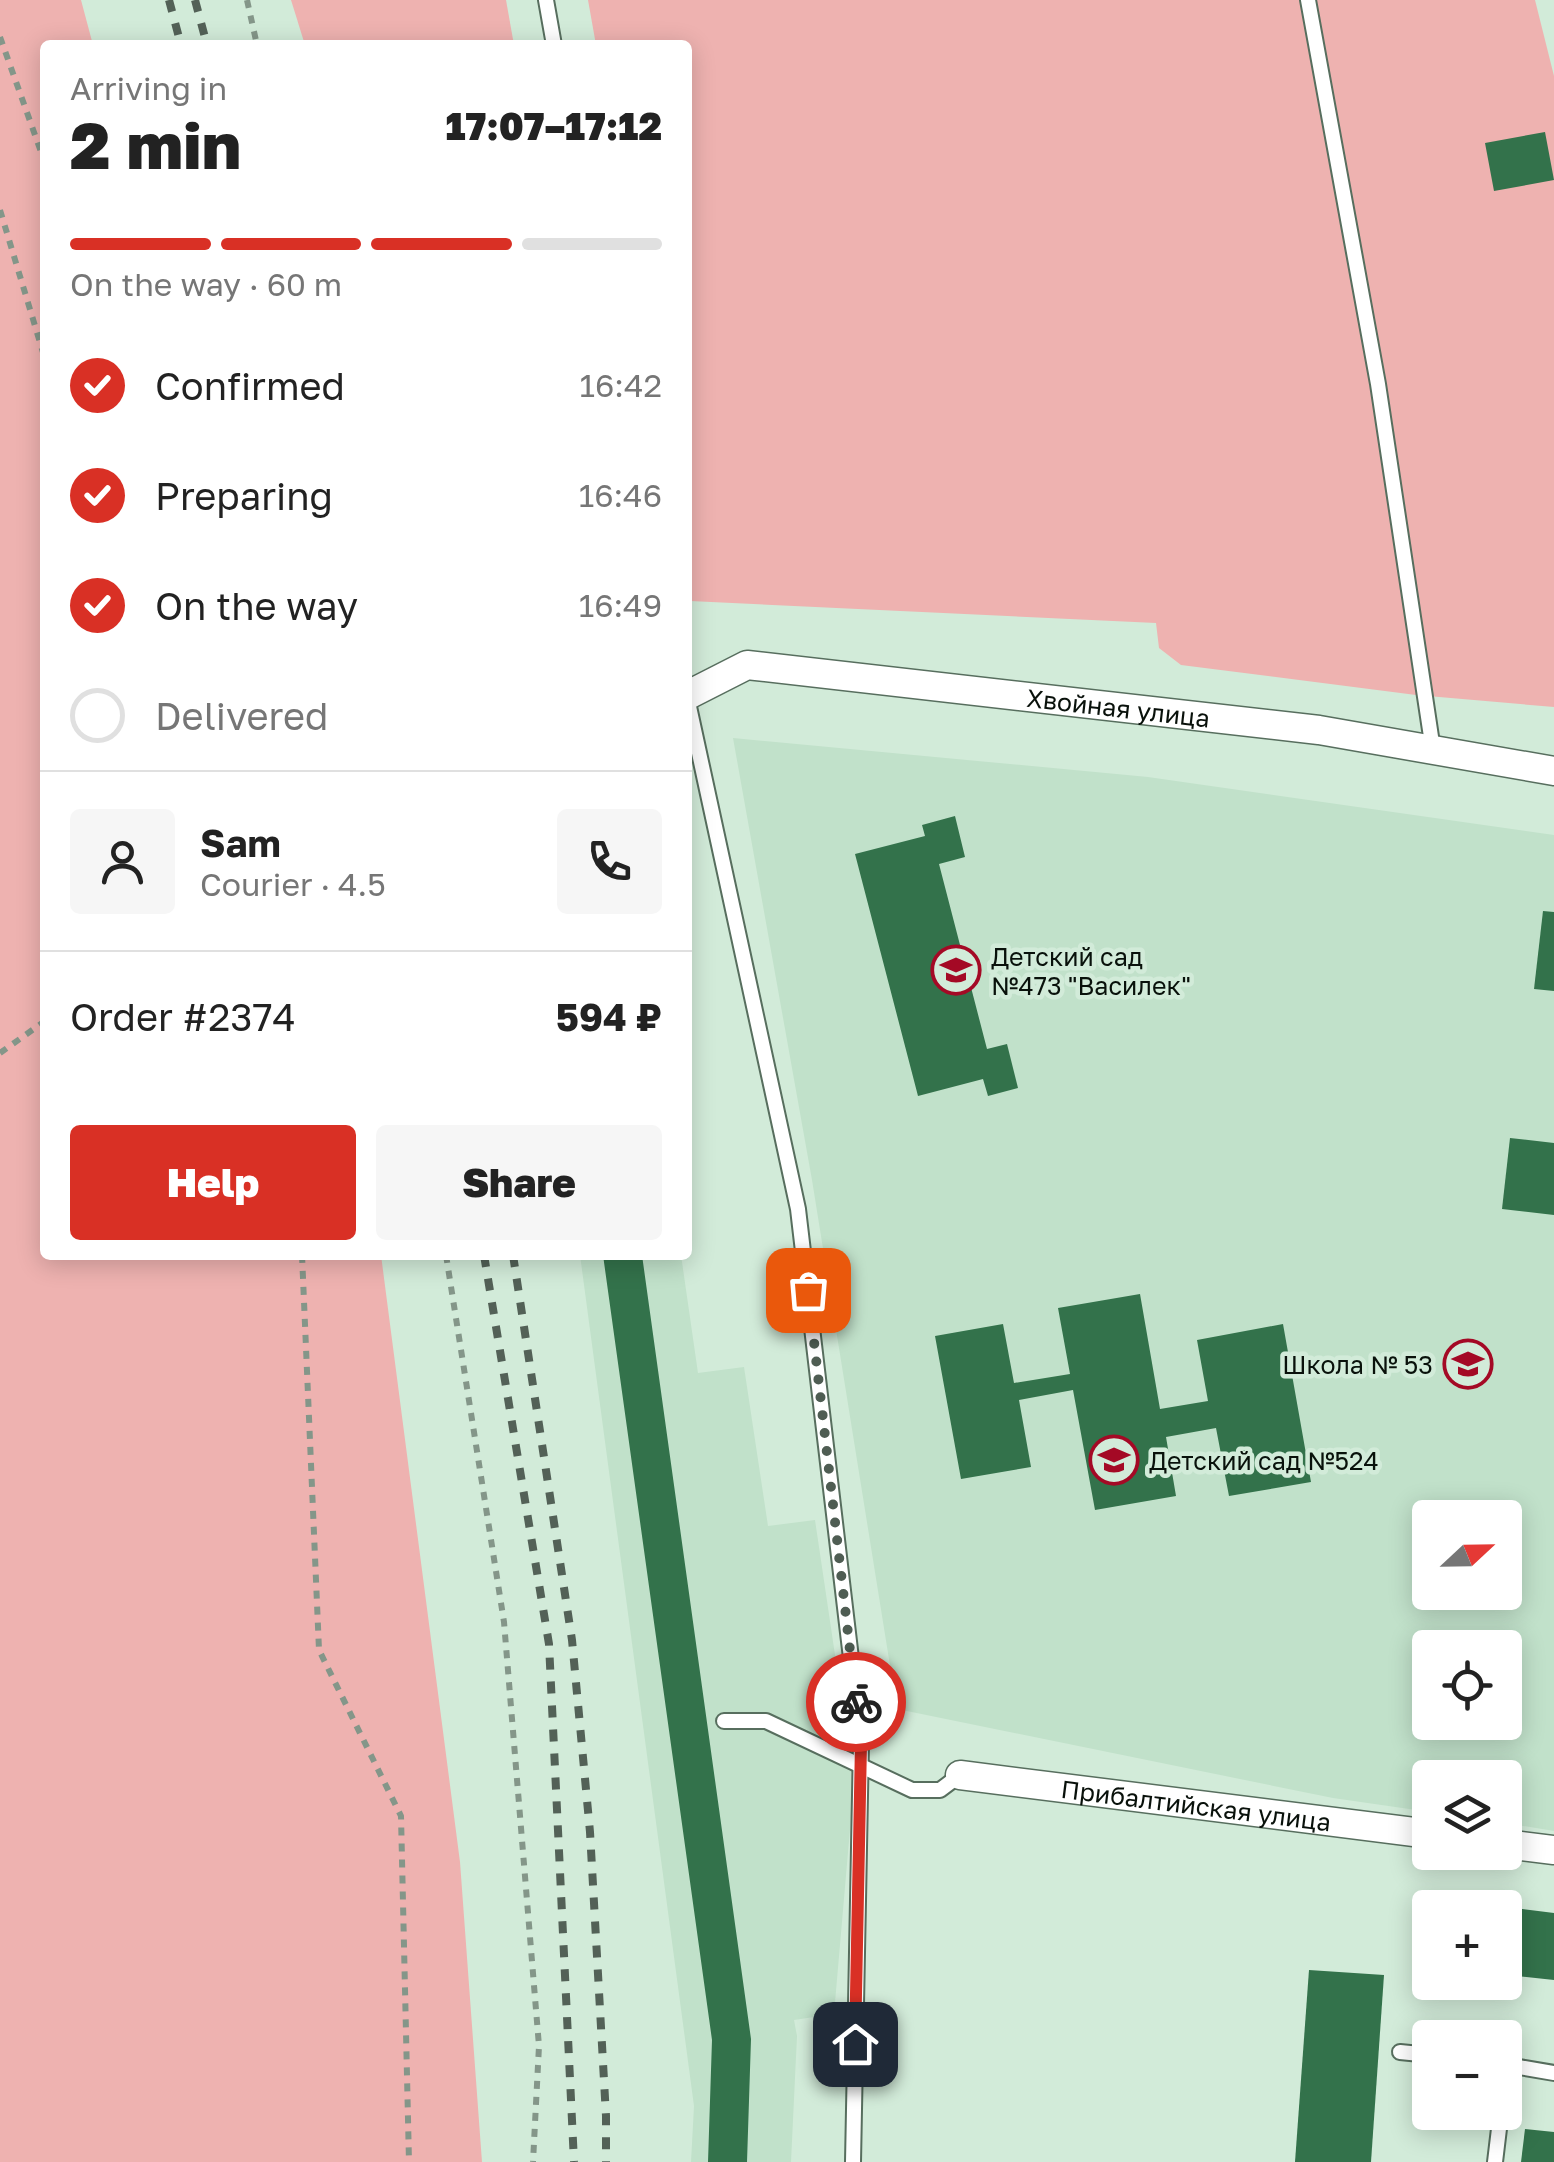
<!DOCTYPE html>
<meta charset="utf-8">
<style>
:root{--surface:#fff;--page:#f6f6f6;--text:#222;--muted:#767676;--line:#e0e0e0;--accent:#d93025}
body{margin:0;font-family:"Golos Text",sans-serif;background:var(--page);color:var(--text);height:100vh;display:flex;flex-direction:column;font-size:38px;white-space:nowrap}
*{box-sizing:border-box;margin:0}
p{font-size:32px;color:var(--muted)}
.icon{flex:none;width:55px;height:55px;fill:none;stroke:currentColor;stroke-width:2;stroke-linecap:round;stroke-linejoin:round}
.map{position:relative;flex:1;overflow:hidden}
.side{position:absolute;left:40px;top:40px;width:652px;height:1220px;display:flex;flex-direction:column;background:var(--surface);border-radius:10px;box-shadow:0 5px 25px #0003}
.side>*{flex:none}
.needle{width:65px;rotate:68deg}
.fabs{position:absolute;left:1412px;top:1500px;display:grid;gap:20px}
.fabs a{display:grid;place-items:center;width:110px;height:110px;border-radius:10px;background:var(--surface);box-shadow:0 5px 25px #0003;font-size:50px}
.pin{position:absolute;display:grid;place-items:center;width:85px;height:85px;color:#fff;margin:-42px;border-radius:20px;box-shadow:0 5px 15px #0006}
.courier{position:absolute;display:grid;place-items:center;width:100px;height:100px;margin:-50px;border:8px solid #d93025;border-radius:50%;background:#fff;color:#222;box-shadow:0 2px 12px #0007}
.headline em{font-style:normal;font-weight:800}
.headline div{display:flex;flex-direction:column-reverse}
.headline{display:flex;align-items:center;justify-content:space-between;height:170px;padding:0 30px}
h1{font-size:65px;font-weight:800;line-height:75px}
.bar{display:grid;grid-template-columns:repeat(4,1fr);gap:15px 10px;align-content:center;height:120px;padding:0 30px}
.bar i{height:12px;border-radius:8px;background:var(--line)}
.bar .on{background:var(--accent)}
.bar p{grid-column:span 4}
.line{display:flex;align-items:center;gap:25px;padding:0 30px;border-top:2px solid var(--line)}
.line div{flex:1}
.round{display:grid;place-items:center;flex:none;width:105px;height:105px;border-radius:10px;background:var(--page)}
ol{padding:0 30px;list-style:none}
li{display:flex;align-items:center;gap:30px;height:110px}
li p{margin-inline-start:auto}
li .icon{padding:10px;border-radius:50%;background:var(--accent);color:#fff;stroke-width:4}
li:last-child{color:var(--muted)}
li i{width:55px;height:55px;border:5px solid var(--line);border-radius:50%}
.primary-button{display:flex;gap:20px;margin-top:auto;padding:20px 30px}
.primary-button a{flex:1;height:115px;border-radius:10px;background:var(--accent);color:#fff;font-size:40px;font-weight:800;line-height:115px;text-align:center}
.primary-button a+a{background:var(--page);color:var(--text)}
.map>svg:first-child{display:block}
.built{fill:#c1e1ca;fill-rule:evenodd}
.green{fill:#eeb2b0}
.building{fill:#33724b}
.lines{fill:none;stroke-linecap:round;stroke-linejoin:round}
.lane-casing{stroke:#576e5e;stroke-width:18}
.street-casing{stroke:#576e5e;stroke-width:31}
.path{stroke:#849689;stroke-width:6;stroke-dasharray:8 8;stroke-linecap:butt}
.lane{stroke:#fff;stroke-width:14}
.street{stroke:#fff;stroke-width:28}
.rail{stroke:#536157;stroke-width:8;stroke-dasharray:12 12;stroke-linecap:butt}
.done{stroke:#4f5d53;stroke-width:10;stroke-dasharray:0 18}
.route{stroke:#d93025;stroke-width:12}
.labels{text-anchor:middle;dominant-baseline:central;stroke-width:9;stroke-linejoin:round;paint-order:stroke}
.street-label{font-size:25px;fill:#09110b;stroke:#d2ebd9}
.poi-label{font-size:25px;fill:#09110b;stroke:#d2ebd9;text-anchor:start}
</style>
<div class="map">
<svg width="1554" height="2162" viewBox="0 0 1554 2162">
<rect width="100%" height="100%" fill="#d2ebd9"/>
<g class="built">
<path d="M 733,738 L 1148,777 L 1554,835 L 1554,1831 L 1505,1823 L 1505,1778 L 1430,1778 L 1430,1812 L 1333,1798 L 897,1709 L 812,1180 ZM 1430,1518 L 1505,1518 L 1505,1592 L 1430,1592 ZM 1430,1648 L 1505,1648 L 1505,1722 L 1430,1722 Z"/>
<path d="M 580,1255 L 681,1255 L 698,1373 L 744,1367 L 768,1526 L 815,1520 L 854,1783 L 834,2014 L 794,2020 L 797,2036 L 791,2162 L 691,2162 L 694,2106 Z"/>
</g>
<g class="green">
<path d="M 0,0 L 81,0 L 93,45 L 45,45 L 45,1255 L 381,1255 L 460,1862 L 482,2162 L 0,2162 Z"/>
<path d="M 291,0 L 506,0 L 514,45 L 305,45 Z"/>
<path d="M 588,0 L 1535,0 L 1554,76 L 1554,707 L 1416,695 L 1181,665 L 1159,648 L 1156,623 L 690,601 L 688,45 L 596,45 Z"/>
</g>
<g class="building">
<path d="M 1545,132 L 1554,180 L 1494,191 L 1485,143 Z"/>
<path d="M 955,816 L 965,857 L 939,864 L 987,1049 L 1007,1044 L 1018,1088 L 988,1096 L 983,1079 L 918,1096 L 855,854 L 925,836 L 922,825 Z"/>
<path d="M 1543,911 L 1554,912 L 1554,991 L 1534,989 Z"/>
<path d="M 1510,1138 L 1554,1143 L 1554,1215 L 1502,1209 Z"/>
<path d="M 603,1255 L 642,1255 L 751,2039 L 747,2162 L 708,2162 L 712,2040 Z"/>
<path d="M 1140,1294 L 1160,1409 L 1208,1401 L 1197,1340 L 1283,1324 L 1311,1482 L 1229,1496 L 1216,1428 L 1166,1437 L 1176,1496 L 1095,1510 L 1073,1390 L 1019,1400 L 1031,1467 L 961,1479 L 935,1336 L 1003,1324 L 1014,1383 L 1070,1374 L 1058,1308 Z"/>
<path d="M 1515,1908 L 1554,1913 L 1554,1980 L 1507,1975 Z"/>
<path d="M 1309,1970 L 1384,1975 L 1371,2162 L 1295,2162 Z"/>
<path d="M 1525,2129 L 1554,2132 L 1554,2162 L 1521,2162 Z"/>
</g>
<g class="lines">
<g class="lane-casing">
<g id="lane">
<path d="M 546,0 L 554,45"/>
<path d="M 1308,0 L 1378,384 L 1433,750"/>
<path d="M 688,702 L 798,1209 L 861,1743 L 853,2162"/>
<path d="M 724,1721 L 766,1721 L 912,1790 L 940,1790 L 960,1775"/>
<path d="M 1400,2052 L 1430,2055"/>
<path d="M 1507,2065 L 1554,2073"/>
<path d="M 1495,2162 L 1501,2112"/>
</g>
</g>
<g class="street-casing">
<g id="street">
<path id="s1" d="M 688,695 L 747,665 L 1319,730 L 1554,771"/>
<path id="s2" d="M 960,1775 L 1430,1834"/>
<path d="M 1505,1844 L 1554,1850"/>
</g>
</g>
<g class="path">
<path d="M 247,0 L 257,45"/>
<path d="M 0,37 L 45,163"/>
<path d="M 0,210 L 45,359"/>
<path d="M 0,1053 L 45,1021"/>
<path d="M 302,1255 L 319,1650 L 401,1816 L 409,2162"/>
<path d="M 446,1255 L 504,1622 L 539,2046 L 533,2162"/>
</g>
<use href="#lane" class="lane"/>
<use href="#street" class="street"/>
<g class="rail">
<path d="M 169,0 L 181,45"/>
<path d="M 195,0 L 207,45"/>
<path d="M 484,1255 L 549,1644 L 574,2162"/>
<path d="M 513,1255 L 572,1640 L 590,1832 L 606,2116 L 606,2162"/>
</g>
</g>
<g class="lines">
<path class="done" d="M 808,1290 L 856,1702"/>
<path class="route" d="M 855,2044 L 861,1744 L 856,1702"/>
</g>
<defs>
<g id="school-ring" transform="scale(2.5)"><circle r="9.5" fill="#d2ebd9" stroke="#a40925" stroke-width="1.5"/><path d="M0-5L7-2L0 1L-7-2ZM-4 1L0 2.5L4 1V4Q0 6-4 4Z" fill="#a40925"/></g>
</defs>
<g fill-rule="evenodd">
<use href="#school-ring" x="956" y="970"/>
<use href="#school-ring" x="1468" y="1364"/>
<use href="#school-ring" x="1114" y="1460"/>
</g>
<g class="labels">
<g class="street-label">
<text stroke="none"><textPath href="#s1" startOffset="440">Хвойная улица</textPath></text>
<text stroke="none"><textPath href="#s2" startOffset="238">Прибалтийская улица</textPath></text>
</g>
<g class="poi-label">
<text x="991" y="956">Детский сад<tspan x="991" dy="29">№473 "Василек"</tspan></text>
<text x="1433" y="1364" text-anchor="end">Школа № 53</text>
<text x="1149" y="1460">Детский сад №524</text>
</g>
</g>
</svg>
<div class="fabs">
<a><svg class="needle" viewBox="-14 -14 28 28"><path d="M0-13l5 13h-10z" fill="#e53935"/><path d="M0 13l5-13h-10z" fill="#767676"/></svg></a>
<a><svg class="icon" aria-label="locate" viewBox="0 0 24 24"><circle cx="12" cy="12" r="6"/><path d="M12 2v4M12 18v4M2 12h4M18 12h4"/></svg></a>
<a><svg class="icon" aria-label="layers" viewBox="0 0 24 24"><path d="M12 4l9 5-9 5-9-5zM3 14l9 5 9-5"/></svg></a>
<a>+</a>
<a>−</a>
</div>
<div class="pin" style="left:808px;top:1290px;background:#ea580c"><svg class="icon" aria-label="bag" viewBox="0 0 24 24"><path d="M5 8h14l-1 12H6zM9 8a3 3 0 0 1 6 0"/></svg></div>
<div class="pin" style="left:855px;top:2044px;background:#1f2937"><svg class="icon" aria-label="home" viewBox="0 0 24 24"><path d="M3 11l9-7 9 7M6 9v11h12V9"/></svg></div>
<div class="courier" style="left:856px;top:1702px"><svg class="icon" aria-label="bike" viewBox="0 0 24 24"><circle cx="6" cy="16" r="4"/><circle cx="18" cy="16" r="4"/><path d="M6 16l4-8h5l3 8M10 8l3 8H6M13 5h3"/></svg></div>
<section class="side">
<div class="headline"><div><h1>2 min</h1><p>Arriving in</p></div><em>17:07–17:12</em></div>
<div class="bar"><i class="on"></i><i class="on"></i><i class="on"></i><i></i><p>On the way · 60 m</p></div>
<ol>
<li><svg class="icon" aria-label="check" viewBox="0 0 24 24"><path d="M5 12l5 5 9-10"/></svg>Confirmed<p>16:42</p></li>
<li><svg class="icon" aria-label="check" viewBox="0 0 24 24"><path d="M5 12l5 5 9-10"/></svg>Preparing<p>16:46</p></li>
<li><svg class="icon" aria-label="check" viewBox="0 0 24 24"><path d="M5 12l5 5 9-10"/></svg>On the way<p>16:49</p></li>
<li><i></i>Delivered</li>
</ol>
<div class="line" style="height:180px"><a class="round"><svg class="icon" aria-label="person" viewBox="0 0 24 24"><circle cx="12" cy="8" r="4"/><path d="M4 21q1-7 8-7t8 7"/></svg></a><div><b>Sam</b><p>Courier · 4.5</p></div><a class="round"><svg class="icon" aria-label="phone" viewBox="0 0 24 24"><path d="M5 4h4l2 5-3 2q2 4 5 5l2-3 5 2v4C11 20 4 13 5 4z"/></svg></a></div>
<div class="line" style="height:130px"><div>Order #2374</div><b>594 ₽</b></div>
<div class="primary-button"><a>Help</a><a>Share</a></div>
</section>
</div>
